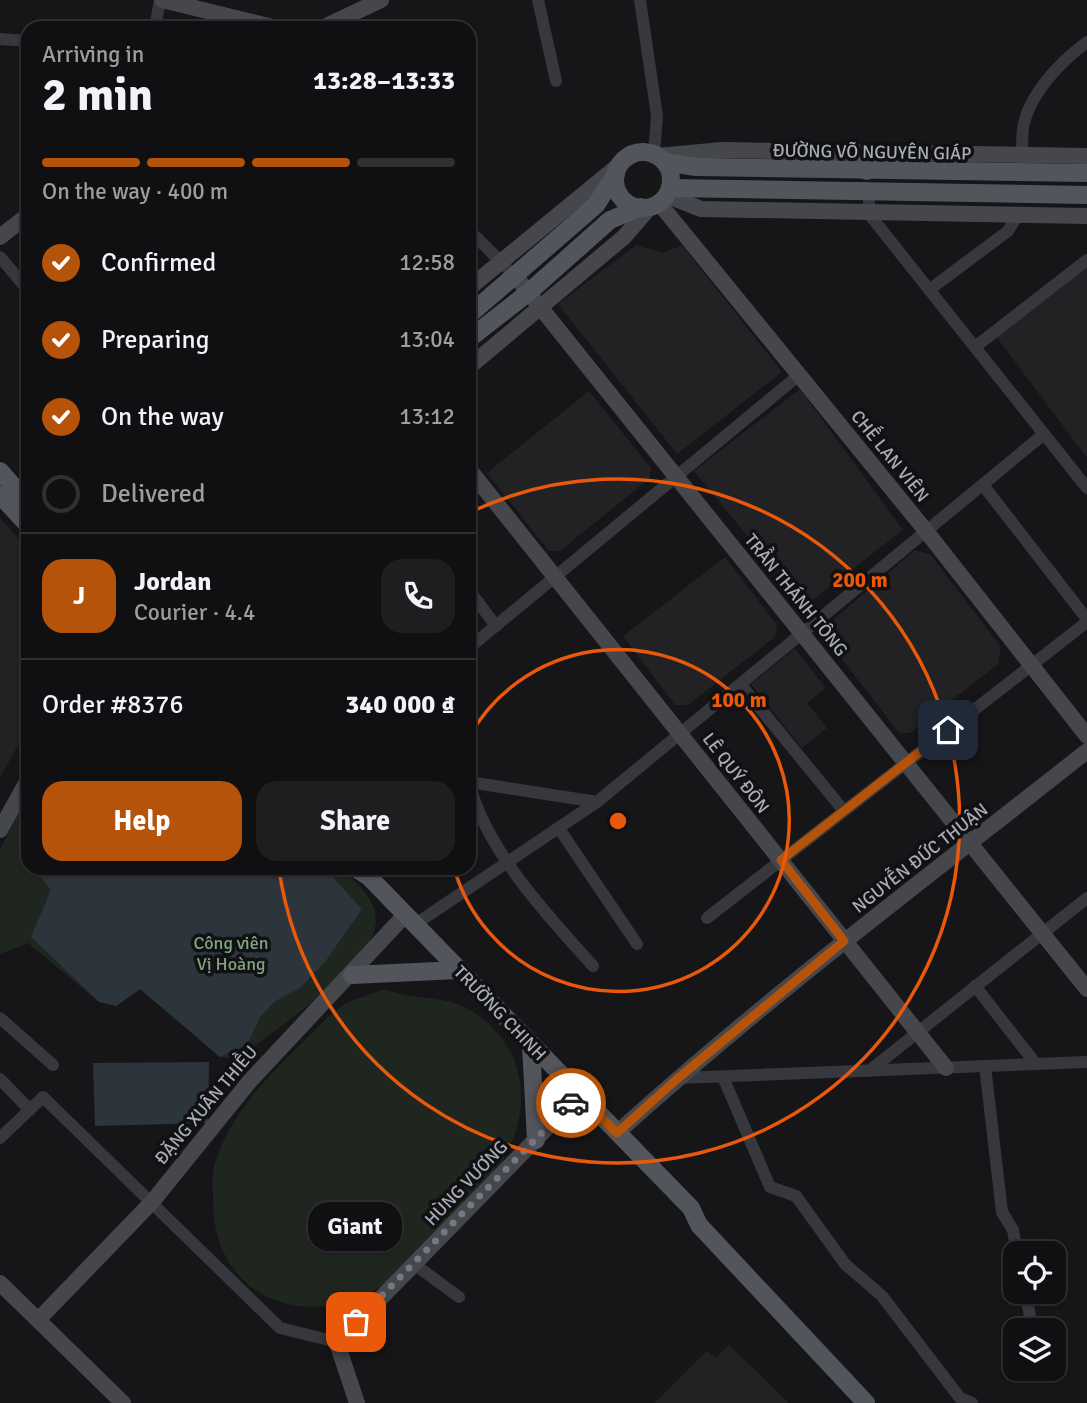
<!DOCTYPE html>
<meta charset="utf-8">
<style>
:root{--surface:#101012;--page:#1e1e20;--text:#f1f3f6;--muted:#9c9d9f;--line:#303032;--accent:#b45309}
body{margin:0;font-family:Signika,sans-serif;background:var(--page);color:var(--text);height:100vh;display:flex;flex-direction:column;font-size:26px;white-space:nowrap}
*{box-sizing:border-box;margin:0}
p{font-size:23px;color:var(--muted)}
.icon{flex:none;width:38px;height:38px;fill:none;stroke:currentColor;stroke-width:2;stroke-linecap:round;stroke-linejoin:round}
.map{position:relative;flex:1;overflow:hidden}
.side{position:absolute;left:21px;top:21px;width:455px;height:854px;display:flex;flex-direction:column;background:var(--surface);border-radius:21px;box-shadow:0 2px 5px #0004,0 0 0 2px var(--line)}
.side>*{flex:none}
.controls{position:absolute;left:1003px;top:1241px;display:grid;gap:14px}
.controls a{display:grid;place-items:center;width:63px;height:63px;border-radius:14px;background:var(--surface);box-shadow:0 2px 5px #0004,0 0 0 2px var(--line);font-size:35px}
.pin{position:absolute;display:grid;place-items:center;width:60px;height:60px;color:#fff;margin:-30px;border-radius:14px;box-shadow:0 4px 10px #0006}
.courier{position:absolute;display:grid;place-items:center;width:70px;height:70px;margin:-35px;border:5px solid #b45309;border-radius:50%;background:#fff;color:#222;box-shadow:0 2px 9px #0007}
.bubble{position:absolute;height:49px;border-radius:21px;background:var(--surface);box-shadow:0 2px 5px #0004,0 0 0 2px var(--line);font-size:23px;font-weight:700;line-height:49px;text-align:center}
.summary em{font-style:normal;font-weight:700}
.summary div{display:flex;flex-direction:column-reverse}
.summary{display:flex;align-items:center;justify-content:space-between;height:119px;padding:0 21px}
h1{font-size:46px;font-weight:700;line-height:52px}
.bar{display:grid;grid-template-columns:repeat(4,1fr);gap:10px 7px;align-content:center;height:84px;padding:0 21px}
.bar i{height:9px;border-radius:5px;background:var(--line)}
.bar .active{background:var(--accent)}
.bar p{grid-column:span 4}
.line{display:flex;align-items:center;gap:18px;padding:0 21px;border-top:2px solid var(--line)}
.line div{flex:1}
.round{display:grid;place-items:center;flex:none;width:74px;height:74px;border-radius:21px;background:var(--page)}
ol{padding:0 21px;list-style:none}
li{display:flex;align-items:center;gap:21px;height:77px}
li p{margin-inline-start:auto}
li .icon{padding:7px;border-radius:50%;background:var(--accent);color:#fff;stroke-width:4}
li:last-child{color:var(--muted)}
li i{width:38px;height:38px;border:4px solid var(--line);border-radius:50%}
.button{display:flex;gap:14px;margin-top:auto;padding:14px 21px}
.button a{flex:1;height:80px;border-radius:21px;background:var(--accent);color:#fff;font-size:28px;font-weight:700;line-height:80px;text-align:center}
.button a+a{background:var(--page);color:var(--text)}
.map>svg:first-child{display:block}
.built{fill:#222225}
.green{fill:#1e261f}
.water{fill:#2c353c}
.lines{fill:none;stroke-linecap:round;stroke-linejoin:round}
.street{stroke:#37383d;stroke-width:12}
.secondary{stroke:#45474d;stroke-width:16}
.primary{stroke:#53555c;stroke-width:18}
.done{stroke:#757880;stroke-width:7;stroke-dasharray:0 12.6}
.route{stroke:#b45309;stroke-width:9}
.ring{fill:none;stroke:#e8590c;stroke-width:3.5}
.labels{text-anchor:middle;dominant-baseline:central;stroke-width:7;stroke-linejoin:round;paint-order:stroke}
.street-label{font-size:18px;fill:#a8adb8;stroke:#111113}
.park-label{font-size:18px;fill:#7fa381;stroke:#111113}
.centre{fill:#e8590c;stroke:#111113;stroke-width:3.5}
.ring-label{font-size:21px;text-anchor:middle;font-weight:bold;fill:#e8590c;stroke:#111113;stroke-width:7;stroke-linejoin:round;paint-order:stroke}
</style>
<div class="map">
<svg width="1087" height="1403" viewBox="0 0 1087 1403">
<rect width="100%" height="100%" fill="#161618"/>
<g class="built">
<path d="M 636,245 L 663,253 L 682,245 L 782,372 L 677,454 L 558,304 Z"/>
<path d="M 1087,258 L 1087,458 L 992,331 Z"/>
<path d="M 800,389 L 903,530 L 805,606 L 694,471 Z"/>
<path d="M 589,391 L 651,468 L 650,478 L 560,551 L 549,551 L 487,473 Z"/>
<path d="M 0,518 L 28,549 L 28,727 L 0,778 Z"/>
<path d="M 915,550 L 930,554 L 1001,647 L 998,664 L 910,733 L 899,733 L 825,637 L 826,626 Z"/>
<path d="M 725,557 L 777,625 L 775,637 L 688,705 L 675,705 L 623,636 Z"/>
<path d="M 795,649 L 826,688 L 807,703 L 827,728 L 802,748 L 751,684 Z"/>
<path d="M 729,1345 L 789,1403 L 655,1403 L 707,1351 L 716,1358 Z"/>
</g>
<g class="green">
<path d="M 28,795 L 28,868 L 342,868 C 356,883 377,899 376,922 C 373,965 273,1031 239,1058 L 220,1057 L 140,989 L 116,1006 L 99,1002 L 28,943 L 0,954 L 0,849 Z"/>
<path d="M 385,989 C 412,1001 442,994 468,1009 C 533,1047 534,1118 494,1175 C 485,1188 472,1199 461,1210 C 438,1233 415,1255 393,1278 C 317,1336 213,1304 213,1201 C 213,1186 211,1175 216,1160 C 236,1100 287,1059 330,1015 L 346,1003 Z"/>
</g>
<g class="water">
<path d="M 34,868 L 324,868 L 362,909 L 325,962 L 300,988 L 274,1002 L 260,1017 L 247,1045 L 220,1057 L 140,989 L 116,1006 L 99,1002 L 31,937 L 51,890 Z"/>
<path d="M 209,1062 L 208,1123 L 95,1126 L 93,1063 Z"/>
</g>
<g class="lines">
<g class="street">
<path d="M 538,0 L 556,81"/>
<path d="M 640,0 L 657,116 L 654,154"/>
<path d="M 155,28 L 160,0"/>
<path d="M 0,39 L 28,41"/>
<path d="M 1022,161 C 1022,151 1022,139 1023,128 C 1029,94 1060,62 1087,42"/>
<path d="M 869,193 L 869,214 L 1087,488"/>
<path d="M 469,230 L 506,267"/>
<path d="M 0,257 L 28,290"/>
<path d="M 929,290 L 1008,231 L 1018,215"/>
<path d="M 975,347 L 1087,260"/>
<path d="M 983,485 L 1087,619"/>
<path d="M 469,590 L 496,626"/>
<path d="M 469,648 L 799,375"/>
<path d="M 741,685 L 844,811"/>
<path d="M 469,782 C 485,849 547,915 593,966"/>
<path d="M 469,782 L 597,802"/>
<path d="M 560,830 L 637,944"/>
<path d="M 707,918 L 1087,622"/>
<path d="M 414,925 L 597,802 L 1044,434"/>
<path d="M 975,986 L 1036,1064"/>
<path d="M 0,1018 L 53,1065"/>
<path d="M 985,1066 L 1002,1212 L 1013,1230 L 1017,1253"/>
<path d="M 869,1071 L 1087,898"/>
<path d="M 723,1077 L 770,1187 L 796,1196 L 845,1264 L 882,1296 L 960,1398 L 972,1403"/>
<path d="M 678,1078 L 1087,1062"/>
<path d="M 0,1079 L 30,1110"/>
<path d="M 0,1138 L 43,1097 L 280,1328 L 337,1342"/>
<path d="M 414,1264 L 459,1297"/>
<path d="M 1025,1292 L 1033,1330"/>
<path d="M 1041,1368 L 1041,1370"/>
</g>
<g class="secondary">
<path d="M 162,0 L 277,28"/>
<path d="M 322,28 L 381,0"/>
<path d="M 658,156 L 722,150 L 1087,156"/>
<path d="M 666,195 L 701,209 L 1087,216"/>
<path d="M 659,203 L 926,531 L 1087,736"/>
<path d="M 0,237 L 28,215"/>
<path d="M 516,277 L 1087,989"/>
<path d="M 469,288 L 619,165"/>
<path d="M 469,367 L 624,237 L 650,207"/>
<path d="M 469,469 L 946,1068"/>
<path d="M 0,830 L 28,780"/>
<path d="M 617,1133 C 767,997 929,876 1087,751"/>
<path d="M 0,1283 L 123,1403"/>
<path d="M 38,1320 L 152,1202 L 249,1082 L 405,915"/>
<path d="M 357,1403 L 337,1343 L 579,1095"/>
</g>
<g class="primary">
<path d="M 867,152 L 867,171"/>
<circle cx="643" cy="180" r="28"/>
<path d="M 665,162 L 696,167 L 1087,173"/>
<path d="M 670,188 L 1087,195"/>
<path d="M 469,315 L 596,205 L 616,174"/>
<path d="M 469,339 L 529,292 L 610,220 L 641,207"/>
<path d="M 0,471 L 28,503"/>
<path d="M 0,495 L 28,525"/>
<path d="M 355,868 L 369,877 L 691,1208 L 699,1225 L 866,1403"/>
<path d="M 352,975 L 458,970"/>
<path d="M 531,1045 L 536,1140"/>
</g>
</g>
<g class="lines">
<path class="done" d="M 356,1322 L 571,1103"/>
<path class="route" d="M 571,1103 L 579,1096 L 617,1133 L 677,1079 L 844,941 L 781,860 L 948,730"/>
</g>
<g class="ring">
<path d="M469 737A171 171 0 1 1 454 868"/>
<path d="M471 512A342 342 0 1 1 279 869"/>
</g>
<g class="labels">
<g class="street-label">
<text transform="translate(872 152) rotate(1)">ĐƯỜNG VÕ NGUYÊN GIÁP</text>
<text transform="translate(890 456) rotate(51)">CHẾ LAN VIÊN</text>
<text transform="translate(796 595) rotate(51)">TRẦN THÁNH TÔNG</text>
<text transform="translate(736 773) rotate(52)">LÊ QUÝ ĐÔN</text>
<text transform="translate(920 858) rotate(-38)">NGUYỄN ĐỨC THUẬN</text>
<text transform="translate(500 1013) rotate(46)">TRƯỜNG CHINH</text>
<text transform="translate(206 1105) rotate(-50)">ĐẶNG XUÂN THIỀU</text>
<text transform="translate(466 1183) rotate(-46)">HÙNG VƯƠNG</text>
</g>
<g class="park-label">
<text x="231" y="943">Công viên<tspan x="231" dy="21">Vị Hoàng</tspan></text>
</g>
</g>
<circle cx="618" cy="821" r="10" class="centre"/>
<g class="ring-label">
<text x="860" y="587">200 m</text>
<text x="739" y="707">100 m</text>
</g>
</svg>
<div class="controls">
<a><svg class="icon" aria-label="locate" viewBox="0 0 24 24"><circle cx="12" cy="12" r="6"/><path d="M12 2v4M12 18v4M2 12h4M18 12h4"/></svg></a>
<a><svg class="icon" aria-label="layers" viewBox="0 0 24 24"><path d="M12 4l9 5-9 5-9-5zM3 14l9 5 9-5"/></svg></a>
</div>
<div class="pin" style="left:356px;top:1322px;background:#ea580c"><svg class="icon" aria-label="bag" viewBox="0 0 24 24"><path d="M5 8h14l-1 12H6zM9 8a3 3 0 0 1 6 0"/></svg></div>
<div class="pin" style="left:948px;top:730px;background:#1f2937"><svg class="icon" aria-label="home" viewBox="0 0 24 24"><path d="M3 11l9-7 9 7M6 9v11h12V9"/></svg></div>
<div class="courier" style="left:571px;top:1103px"><svg class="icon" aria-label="car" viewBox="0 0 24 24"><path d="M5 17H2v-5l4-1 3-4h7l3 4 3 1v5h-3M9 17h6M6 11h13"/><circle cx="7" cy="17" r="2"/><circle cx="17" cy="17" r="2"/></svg></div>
<div class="bubble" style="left:308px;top:1202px;width:94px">Giant</div>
<section class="side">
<div class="summary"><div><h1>2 min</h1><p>Arriving in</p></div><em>13:28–13:33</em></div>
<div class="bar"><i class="active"></i><i class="active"></i><i class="active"></i><i></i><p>On the way · 400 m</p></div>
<ol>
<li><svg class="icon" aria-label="check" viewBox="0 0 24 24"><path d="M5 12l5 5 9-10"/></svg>Confirmed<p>12:58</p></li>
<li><svg class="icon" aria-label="check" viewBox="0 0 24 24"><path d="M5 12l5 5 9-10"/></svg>Preparing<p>13:04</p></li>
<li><svg class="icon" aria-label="check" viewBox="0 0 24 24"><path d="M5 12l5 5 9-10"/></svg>On the way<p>13:12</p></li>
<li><i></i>Delivered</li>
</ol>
<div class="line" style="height:126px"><b class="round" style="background:var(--accent);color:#fff">J</b><div><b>Jordan</b><p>Courier · 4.4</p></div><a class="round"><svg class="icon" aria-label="phone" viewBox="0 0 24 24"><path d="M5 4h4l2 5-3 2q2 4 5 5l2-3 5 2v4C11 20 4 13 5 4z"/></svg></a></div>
<div class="line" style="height:91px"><div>Order #8376</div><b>340 000 ₫</b></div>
<div class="button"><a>Help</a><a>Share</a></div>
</section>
</div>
